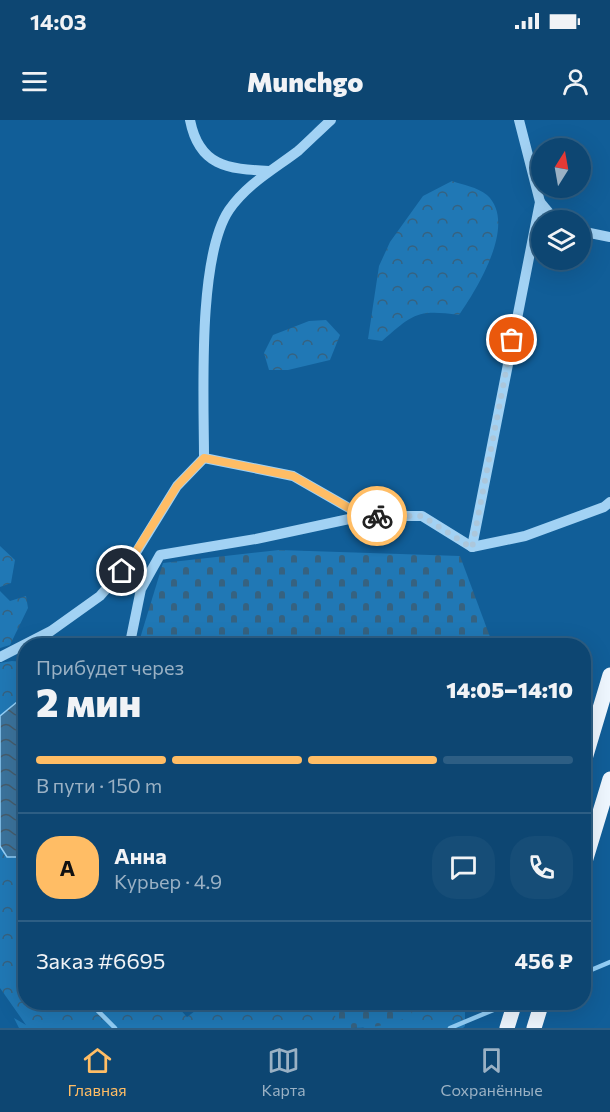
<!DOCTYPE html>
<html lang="ru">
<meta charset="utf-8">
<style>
:root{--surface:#0d4672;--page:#164d77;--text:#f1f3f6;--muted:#9ab1c4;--line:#2d5e84;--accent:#ffbd65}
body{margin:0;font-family:Commissioner,sans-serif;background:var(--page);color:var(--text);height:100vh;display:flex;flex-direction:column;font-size:22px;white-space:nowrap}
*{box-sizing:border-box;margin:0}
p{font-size:20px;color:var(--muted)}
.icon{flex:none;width:33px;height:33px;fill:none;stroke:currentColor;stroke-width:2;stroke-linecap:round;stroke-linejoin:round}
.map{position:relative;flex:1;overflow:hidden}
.side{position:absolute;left:18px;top:518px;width:573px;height:372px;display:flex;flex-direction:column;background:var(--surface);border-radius:24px;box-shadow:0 6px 24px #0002,0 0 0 2px var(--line)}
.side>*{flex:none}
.needle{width:39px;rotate:11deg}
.tools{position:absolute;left:531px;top:18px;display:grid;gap:12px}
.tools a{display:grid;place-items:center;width:60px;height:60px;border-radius:50%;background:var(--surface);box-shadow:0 6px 24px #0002,0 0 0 2px var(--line);font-size:30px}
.pin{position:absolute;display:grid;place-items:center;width:51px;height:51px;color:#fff;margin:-26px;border:3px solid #fff;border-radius:50%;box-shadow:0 2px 6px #0007}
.courier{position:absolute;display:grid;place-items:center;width:60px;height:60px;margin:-30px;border:4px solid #ffbd65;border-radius:50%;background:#fff;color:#222;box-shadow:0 2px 8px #0007}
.summary em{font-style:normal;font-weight:800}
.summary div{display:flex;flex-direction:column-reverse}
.summary{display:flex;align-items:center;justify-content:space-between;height:102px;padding:0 18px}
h1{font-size:39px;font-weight:800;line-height:45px}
.bar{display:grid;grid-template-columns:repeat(4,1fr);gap:9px 6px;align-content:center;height:72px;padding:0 18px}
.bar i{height:8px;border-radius:4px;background:var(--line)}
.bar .current{background:var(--accent)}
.bar p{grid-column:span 4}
.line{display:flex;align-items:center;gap:15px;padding:0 18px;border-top:2px solid var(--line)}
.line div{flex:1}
.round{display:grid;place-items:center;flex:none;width:63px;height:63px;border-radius:24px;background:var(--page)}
.status{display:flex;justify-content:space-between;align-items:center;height:42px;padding:0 30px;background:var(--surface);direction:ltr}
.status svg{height:16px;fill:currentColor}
header{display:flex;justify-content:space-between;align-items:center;height:78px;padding:0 18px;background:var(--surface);font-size:27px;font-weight:800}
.tab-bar{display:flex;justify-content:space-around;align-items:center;height:84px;border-top:2px solid var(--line);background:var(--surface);font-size:16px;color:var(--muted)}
.tab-bar a{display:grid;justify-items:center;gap:3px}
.tab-bar .current{color:var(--accent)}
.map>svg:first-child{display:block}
.forest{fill:url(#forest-crowns)}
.cemetery{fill:url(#cemetery-stones)}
.water{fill:url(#water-waves);stroke:#93cff7;stroke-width:1.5}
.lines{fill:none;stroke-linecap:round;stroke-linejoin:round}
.stream{stroke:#93cff7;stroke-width:4.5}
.minor{stroke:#a2d2f4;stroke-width:10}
.major{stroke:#eff7ff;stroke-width:15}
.done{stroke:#acc7db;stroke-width:6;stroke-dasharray:0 10.8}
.route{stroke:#ffbd65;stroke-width:8}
</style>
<div class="status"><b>14:03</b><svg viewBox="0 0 49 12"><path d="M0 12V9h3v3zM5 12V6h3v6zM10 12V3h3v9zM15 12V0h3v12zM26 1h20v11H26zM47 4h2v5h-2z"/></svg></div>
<header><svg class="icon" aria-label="menu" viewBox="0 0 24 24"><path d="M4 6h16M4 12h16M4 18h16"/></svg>Munchgo<svg class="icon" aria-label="person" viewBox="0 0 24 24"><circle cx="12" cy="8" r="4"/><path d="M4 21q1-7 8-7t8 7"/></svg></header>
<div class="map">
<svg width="610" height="908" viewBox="0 0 610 908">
<defs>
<pattern id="forest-crowns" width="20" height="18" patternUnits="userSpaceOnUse" patternTransform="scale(1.5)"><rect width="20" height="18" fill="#2078b5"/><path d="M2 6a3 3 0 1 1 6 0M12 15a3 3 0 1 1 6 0" fill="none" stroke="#366280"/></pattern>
<pattern id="cemetery-stones" width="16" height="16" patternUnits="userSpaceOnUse" patternTransform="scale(1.5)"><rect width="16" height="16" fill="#2078b5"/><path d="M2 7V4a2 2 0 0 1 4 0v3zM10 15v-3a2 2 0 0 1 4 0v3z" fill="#366280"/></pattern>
<pattern id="water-waves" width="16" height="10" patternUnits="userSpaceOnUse" patternTransform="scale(1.5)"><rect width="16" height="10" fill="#3b739c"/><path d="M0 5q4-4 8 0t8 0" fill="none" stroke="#455c6c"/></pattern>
</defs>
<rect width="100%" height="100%" fill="#115e98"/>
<g class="forest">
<path d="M 452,61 C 463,65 477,67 487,75 C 518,103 477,169 459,195 C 417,189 413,194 382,221 L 368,219 L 379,146 L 390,122 L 423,76 Z"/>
<path d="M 326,200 L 340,215 L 330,240 L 288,250 L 269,250 L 264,233 L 273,215 L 309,201 Z"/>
<path d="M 0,426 L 15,440 L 11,463 L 0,467 Z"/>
<path d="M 0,471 L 10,481 L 26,476 L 28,488 L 10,525 L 0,528 Z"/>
<path d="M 12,541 L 25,542 L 25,582 L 17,582 L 0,596 L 0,543 Z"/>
<path d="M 25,724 L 26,882 L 173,882 L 187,897 L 207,882 L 359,882 L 339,908 L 19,908 L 14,898 L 26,905 L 0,868 L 0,726 L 7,737 L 17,737 Z"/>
<path d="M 397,882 L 465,882 L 465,906 L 463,908 L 363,908 Z"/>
</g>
<g class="cemetery">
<path d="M 279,430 L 460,436 L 493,525 L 138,525 L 163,443 Z"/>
<path d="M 332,882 L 419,882 C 409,908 367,908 338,908 Z"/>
</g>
<path class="water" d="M 17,582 L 25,582 L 25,724 L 17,737 L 7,737 L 0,726 L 0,596 Z"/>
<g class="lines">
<g class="stream">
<path d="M 21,726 L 26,744"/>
<path d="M 584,853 L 610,842"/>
<path d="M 89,882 L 115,908"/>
<path d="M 450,908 L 510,883"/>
</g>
<g class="minor">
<path d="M 190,0 C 199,46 227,49 269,51"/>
<path d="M 540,82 L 555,100"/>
<path d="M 580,111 L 610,117"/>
<path d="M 204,338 L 293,356 L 363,396"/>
<path d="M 472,427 L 540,82 L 519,0"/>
<path d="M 130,523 L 141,469 L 160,435 L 256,419 L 363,396 L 422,396 L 472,427 L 525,416 L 604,387 L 610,382"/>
<path d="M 0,537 L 51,511 L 100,476 L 132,439 L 177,366 L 204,338 C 204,278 197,138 229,90 C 247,64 273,50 298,31 C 309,21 320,10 331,0"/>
</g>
<g class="major">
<path d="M 584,642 L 610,555"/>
<path d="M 584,745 L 610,659"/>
<path d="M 507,908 L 515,882"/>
<path d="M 534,908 L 542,882"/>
</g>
</g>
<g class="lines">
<path class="done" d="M 377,396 L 422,396 L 472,428 L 512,220"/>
<path class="route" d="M 122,451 L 132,438 L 177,366 L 204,338 L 293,356 L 363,396 L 377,396"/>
</g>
</svg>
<div class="tools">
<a><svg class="needle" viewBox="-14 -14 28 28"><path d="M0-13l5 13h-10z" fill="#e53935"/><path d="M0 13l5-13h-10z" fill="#9ab1c4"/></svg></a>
<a><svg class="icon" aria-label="layers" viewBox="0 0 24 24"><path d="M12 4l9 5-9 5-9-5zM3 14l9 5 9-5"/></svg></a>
</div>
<div class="pin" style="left:512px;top:220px;background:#ea580c"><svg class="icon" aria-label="bag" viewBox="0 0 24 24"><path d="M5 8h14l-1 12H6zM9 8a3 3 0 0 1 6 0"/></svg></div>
<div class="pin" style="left:122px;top:451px;background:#1f2937"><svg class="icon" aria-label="home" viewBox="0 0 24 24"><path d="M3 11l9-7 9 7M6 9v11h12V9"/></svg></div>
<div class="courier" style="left:377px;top:396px"><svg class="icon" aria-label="bike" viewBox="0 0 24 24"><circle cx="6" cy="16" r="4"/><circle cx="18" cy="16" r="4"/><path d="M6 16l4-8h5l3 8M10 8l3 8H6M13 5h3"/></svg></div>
<section class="side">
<div class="summary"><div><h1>2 мин</h1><p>Прибудет через</p></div><em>14:05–14:10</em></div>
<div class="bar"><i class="current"></i><i class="current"></i><i class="current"></i><i></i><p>В пути · 150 m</p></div>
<div class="line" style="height:108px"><b class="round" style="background:var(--accent);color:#111">А</b><div><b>Анна</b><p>Курьер · 4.9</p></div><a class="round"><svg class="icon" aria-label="chat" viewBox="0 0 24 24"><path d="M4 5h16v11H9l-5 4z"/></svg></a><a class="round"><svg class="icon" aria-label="phone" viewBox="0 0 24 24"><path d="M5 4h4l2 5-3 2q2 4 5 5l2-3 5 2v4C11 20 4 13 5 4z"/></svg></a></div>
<div class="line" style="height:78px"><div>Заказ #6695</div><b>456 ₽</b></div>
</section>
</div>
<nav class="tab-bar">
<a class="current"><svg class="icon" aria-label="home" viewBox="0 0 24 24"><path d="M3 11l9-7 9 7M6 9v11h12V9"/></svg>Главная</a>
<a><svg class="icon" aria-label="map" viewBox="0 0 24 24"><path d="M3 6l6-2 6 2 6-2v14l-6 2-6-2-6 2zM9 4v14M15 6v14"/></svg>Карта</a>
<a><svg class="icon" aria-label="saved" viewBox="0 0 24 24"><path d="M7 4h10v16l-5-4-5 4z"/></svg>Сохранённые</a>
</nav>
